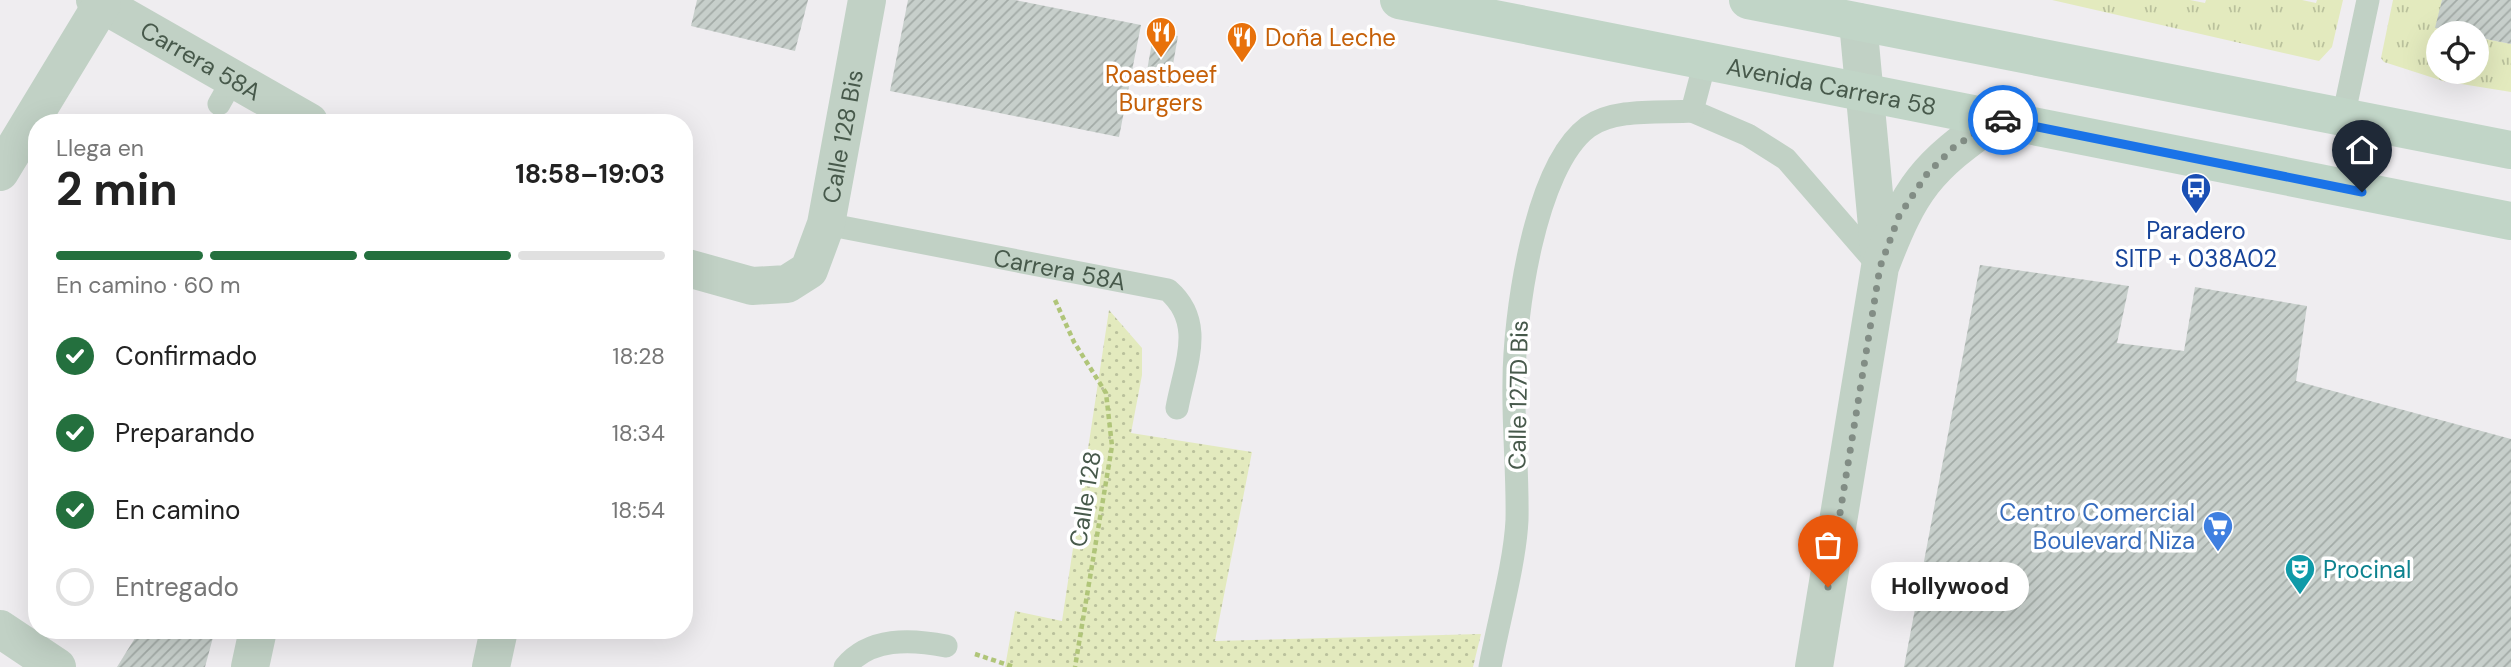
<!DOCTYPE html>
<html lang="es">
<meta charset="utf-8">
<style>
:root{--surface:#fff;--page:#f2f2f2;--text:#222;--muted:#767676;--line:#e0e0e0;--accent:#24703e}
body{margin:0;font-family:"DM Sans",sans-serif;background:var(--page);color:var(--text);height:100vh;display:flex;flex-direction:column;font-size:26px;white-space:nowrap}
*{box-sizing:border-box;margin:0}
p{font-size:23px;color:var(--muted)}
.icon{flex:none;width:38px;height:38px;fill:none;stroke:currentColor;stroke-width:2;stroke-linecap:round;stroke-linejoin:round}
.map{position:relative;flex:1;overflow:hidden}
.side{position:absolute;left:28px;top:114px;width:665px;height:525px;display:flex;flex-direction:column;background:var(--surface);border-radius:28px;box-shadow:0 7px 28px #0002}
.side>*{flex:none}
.controls{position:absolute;left:2426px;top:21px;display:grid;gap:14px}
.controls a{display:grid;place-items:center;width:63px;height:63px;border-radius:50%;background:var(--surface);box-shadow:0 7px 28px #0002;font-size:35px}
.pin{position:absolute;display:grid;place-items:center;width:60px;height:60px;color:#fff;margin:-72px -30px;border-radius:50% 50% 50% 0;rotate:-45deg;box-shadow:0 0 7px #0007}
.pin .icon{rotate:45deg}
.courier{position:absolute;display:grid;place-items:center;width:70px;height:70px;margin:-35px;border:5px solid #1a73e8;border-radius:50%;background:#fff;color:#222;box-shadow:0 2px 9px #0007}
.bubble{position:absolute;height:49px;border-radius:24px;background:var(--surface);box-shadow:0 7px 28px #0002;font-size:23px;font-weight:700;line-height:49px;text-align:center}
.summary em{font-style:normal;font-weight:700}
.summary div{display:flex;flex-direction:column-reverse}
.summary{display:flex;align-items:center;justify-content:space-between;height:119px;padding:0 28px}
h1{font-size:46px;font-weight:700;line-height:52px}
.bar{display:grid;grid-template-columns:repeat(4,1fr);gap:10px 7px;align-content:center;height:84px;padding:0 28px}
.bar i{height:9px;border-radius:5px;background:var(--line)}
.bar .selected{background:var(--accent)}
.bar p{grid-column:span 4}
ol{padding:0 28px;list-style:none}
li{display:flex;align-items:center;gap:21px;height:77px}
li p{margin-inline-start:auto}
li .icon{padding:7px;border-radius:50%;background:var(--accent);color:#fff;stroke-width:4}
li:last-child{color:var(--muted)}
li i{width:38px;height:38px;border:4px solid var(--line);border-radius:50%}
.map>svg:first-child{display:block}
.grass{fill:url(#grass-tufts)}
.park{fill:url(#park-dots)}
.building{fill:url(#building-hatch)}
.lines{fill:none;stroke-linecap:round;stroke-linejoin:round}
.path{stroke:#b0c579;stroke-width:4.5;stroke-dasharray:5 3.5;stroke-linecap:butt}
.service{stroke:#c1d1c5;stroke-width:23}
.minor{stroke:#c1d1c5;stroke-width:38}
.tertiary{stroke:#c1d1c5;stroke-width:38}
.secondary{stroke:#c1d5c7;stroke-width:38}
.done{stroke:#828d85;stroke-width:7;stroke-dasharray:0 12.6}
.route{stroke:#1a73e8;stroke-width:9}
.labels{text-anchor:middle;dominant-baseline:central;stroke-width:7;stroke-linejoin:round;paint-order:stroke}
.food-label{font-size:24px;fill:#c56008;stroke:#fff;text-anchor:start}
.street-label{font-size:24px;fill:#47594b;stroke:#fff}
.transit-label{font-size:24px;fill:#164399;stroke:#fff}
.shop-label{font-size:24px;fill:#366cbe;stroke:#fff;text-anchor:end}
.culture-label{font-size:24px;fill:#0d838f;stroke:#fff;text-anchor:start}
</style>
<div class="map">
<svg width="2511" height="667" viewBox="0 0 2511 667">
<defs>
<pattern id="grass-tufts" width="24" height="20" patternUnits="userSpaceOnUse" patternTransform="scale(1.75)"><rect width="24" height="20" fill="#e3eabe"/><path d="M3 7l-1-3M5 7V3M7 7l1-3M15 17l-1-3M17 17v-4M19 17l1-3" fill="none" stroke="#bac19c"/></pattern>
<pattern id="park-dots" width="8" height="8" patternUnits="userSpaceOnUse" patternTransform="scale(1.75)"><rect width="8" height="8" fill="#e3eabe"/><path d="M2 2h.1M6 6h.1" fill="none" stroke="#bac19c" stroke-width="1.8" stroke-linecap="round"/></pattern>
<pattern id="building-hatch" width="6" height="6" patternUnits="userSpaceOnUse" patternTransform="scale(1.75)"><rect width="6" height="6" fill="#c7cfcb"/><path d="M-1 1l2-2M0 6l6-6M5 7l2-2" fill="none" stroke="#a3aba7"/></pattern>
</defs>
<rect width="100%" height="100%" fill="#efedf0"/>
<g class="grass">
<path d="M 2052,0 L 2190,0 L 2205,3 L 2206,0 L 2302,0 L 2316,3 L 2317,0 L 2343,0 L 2332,47 L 2319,61 Z"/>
<path d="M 2393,0 L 2442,0 L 2436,28 L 2461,33 L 2438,33 L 2438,72 L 2476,72 L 2476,37 L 2511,44 L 2511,92 L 2443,81 L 2384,62 L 2381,58 Z"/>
</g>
<path class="park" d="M 1109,310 L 1142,348 L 1142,375 L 1131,433 L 1252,452 L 1215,641 L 1481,634 L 1473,667 L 1005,667 L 1015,611 L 1062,621 Z"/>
<g class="building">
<path d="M 697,0 L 808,0 L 795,51 L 691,26 Z"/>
<path d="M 908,0 L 1015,0 L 1141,25 L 1119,137 L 890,91 Z"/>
<path d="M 2442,0 L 2511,0 L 2511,44 L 2476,37 L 2476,33 L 2435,28 Z"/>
<path d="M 1154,31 L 1178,36 L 1169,87 L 1145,82 Z"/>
<path d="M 1980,265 L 2129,286 L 2117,343 L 2184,351 L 2195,287 L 2307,306 L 2296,381 L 2511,439 L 2511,667 L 1904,667 Z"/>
<path d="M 140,630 L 215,630 L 205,667 L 117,667 Z"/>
</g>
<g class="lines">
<g class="path">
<path d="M 1055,300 L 1074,342 L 1106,393 L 1112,446 L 1075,667"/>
<path d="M 975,654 L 1014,667"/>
</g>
<g class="service">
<path d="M 219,104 L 233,79"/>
<path d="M 1692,111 L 1748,135 L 1786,159 L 1878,265"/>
<path d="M 2343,118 L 2368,0"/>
<path id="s1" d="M 826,224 L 1168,290 C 1206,323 1185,364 1177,408"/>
<path d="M 845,667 C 870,637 911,639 946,646"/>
<path d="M 1490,667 C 1498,623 1515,563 1517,520 C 1518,474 1513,428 1514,382 C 1514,318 1534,167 1588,127 C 1614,108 1660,113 1692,111 L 1705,62"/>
</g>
<g class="minor">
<path id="s2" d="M 95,0 L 309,122"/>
<path d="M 0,172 L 102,4"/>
<path id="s3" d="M 684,267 L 752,286 L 787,284 L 809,270 L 826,224 L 867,0"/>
<path d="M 0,629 L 57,667"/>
<path d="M 250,667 L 258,630"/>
<path d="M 491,667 L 499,630"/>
</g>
<g class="tertiary">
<path d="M 1858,22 L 1880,258"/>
<path d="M 1814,667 L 1880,267 C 1910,188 1926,167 1996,119"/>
</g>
<g class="secondary">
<path id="s4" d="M 1399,0 L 2511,221"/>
<path d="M 1748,0 L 2511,150"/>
</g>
</g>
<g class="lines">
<path class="done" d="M 1828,587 L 1880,267 L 1899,216 L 1927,174 L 1953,148 L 1996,119 L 2003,120"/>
<path class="route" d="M 2003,120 L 2362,192"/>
</g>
<defs>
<g id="restaurant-pin" transform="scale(1.575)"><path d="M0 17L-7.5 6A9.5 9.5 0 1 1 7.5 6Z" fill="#e8710a" stroke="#fff"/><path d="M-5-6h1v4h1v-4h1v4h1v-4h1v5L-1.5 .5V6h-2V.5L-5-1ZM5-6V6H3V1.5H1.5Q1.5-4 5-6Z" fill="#fff"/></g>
<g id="bus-pin" transform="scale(1.575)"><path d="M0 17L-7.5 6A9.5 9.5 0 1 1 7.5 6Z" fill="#1a4fb4" stroke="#fff"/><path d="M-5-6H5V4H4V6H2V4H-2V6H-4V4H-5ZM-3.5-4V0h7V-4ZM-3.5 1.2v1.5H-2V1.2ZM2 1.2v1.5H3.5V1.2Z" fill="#fff"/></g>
<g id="supermarket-pin" transform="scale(1.575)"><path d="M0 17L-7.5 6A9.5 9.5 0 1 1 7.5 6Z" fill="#3f7fe0" stroke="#fff"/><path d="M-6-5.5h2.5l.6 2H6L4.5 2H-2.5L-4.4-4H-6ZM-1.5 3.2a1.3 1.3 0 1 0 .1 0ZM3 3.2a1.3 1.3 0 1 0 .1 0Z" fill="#fff"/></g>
<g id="theatre-pin" transform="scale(1.575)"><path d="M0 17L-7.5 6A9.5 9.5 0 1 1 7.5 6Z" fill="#0f9aa8" stroke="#fff"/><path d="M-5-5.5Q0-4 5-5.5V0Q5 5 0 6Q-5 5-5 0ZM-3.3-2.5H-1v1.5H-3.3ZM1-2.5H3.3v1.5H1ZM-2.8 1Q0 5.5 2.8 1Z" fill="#fff"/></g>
</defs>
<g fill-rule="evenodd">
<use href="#restaurant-pin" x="1161" y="32"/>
<use href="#restaurant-pin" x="1242" y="37"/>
<use href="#bus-pin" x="2196" y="188"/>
<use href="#supermarket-pin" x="2218" y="526"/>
<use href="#theatre-pin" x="2300" y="569"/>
</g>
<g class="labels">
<g class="food-label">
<text x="1265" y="37">Doña Leche</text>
<text x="1161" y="74" text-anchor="middle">Roastbeef<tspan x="1161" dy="28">Burgers</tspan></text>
</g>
<g class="street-label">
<text stroke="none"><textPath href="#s2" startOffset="122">Carrera 58A</textPath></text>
<text stroke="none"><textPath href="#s4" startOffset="441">Avenida Carrera 58</textPath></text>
<text stroke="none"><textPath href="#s3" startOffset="270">Calle 128 Bis</textPath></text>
<text stroke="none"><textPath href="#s1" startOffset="238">Carrera 58A</textPath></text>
<text transform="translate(1518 395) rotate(-89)">Calle 127D Bis</text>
<text transform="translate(1085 499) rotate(-81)">Calle 128</text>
</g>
<g class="transit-label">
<text x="2196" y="230">Paradero<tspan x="2196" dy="28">SITP + 038A02</tspan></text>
</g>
<g class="shop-label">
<text x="2195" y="512">Centro Comercial<tspan x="2195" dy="28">Boulevard Niza</tspan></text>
</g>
<g class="culture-label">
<text x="2323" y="569">Procinal</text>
</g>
</g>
</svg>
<div class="controls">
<a><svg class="icon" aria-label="locate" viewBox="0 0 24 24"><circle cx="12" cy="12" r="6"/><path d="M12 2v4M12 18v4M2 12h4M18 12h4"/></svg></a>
</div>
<div class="pin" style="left:1828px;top:587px;background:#ea580c"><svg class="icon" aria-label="bag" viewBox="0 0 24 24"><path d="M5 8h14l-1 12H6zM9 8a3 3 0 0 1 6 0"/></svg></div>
<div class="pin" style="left:2362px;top:192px;background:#1f2937"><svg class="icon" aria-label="home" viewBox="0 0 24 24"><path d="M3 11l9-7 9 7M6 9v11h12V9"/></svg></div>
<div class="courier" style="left:2003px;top:120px"><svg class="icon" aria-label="car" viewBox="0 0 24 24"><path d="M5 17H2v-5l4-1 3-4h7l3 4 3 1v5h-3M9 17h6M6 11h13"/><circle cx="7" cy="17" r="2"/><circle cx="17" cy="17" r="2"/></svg></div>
<div class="bubble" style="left:1871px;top:562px;width:158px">Hollywood</div>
<section class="side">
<div class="summary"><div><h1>2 min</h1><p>Llega en</p></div><em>18:58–19:03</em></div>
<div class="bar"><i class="selected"></i><i class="selected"></i><i class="selected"></i><i></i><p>En camino · 60 m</p></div>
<ol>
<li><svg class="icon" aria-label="check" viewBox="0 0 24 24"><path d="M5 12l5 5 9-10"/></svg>Confirmado<p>18:28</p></li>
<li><svg class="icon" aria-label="check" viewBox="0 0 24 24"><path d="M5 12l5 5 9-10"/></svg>Preparando<p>18:34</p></li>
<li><svg class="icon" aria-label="check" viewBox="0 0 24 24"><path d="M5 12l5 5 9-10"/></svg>En camino<p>18:54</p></li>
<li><i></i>Entregado</li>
</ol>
</section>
</div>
